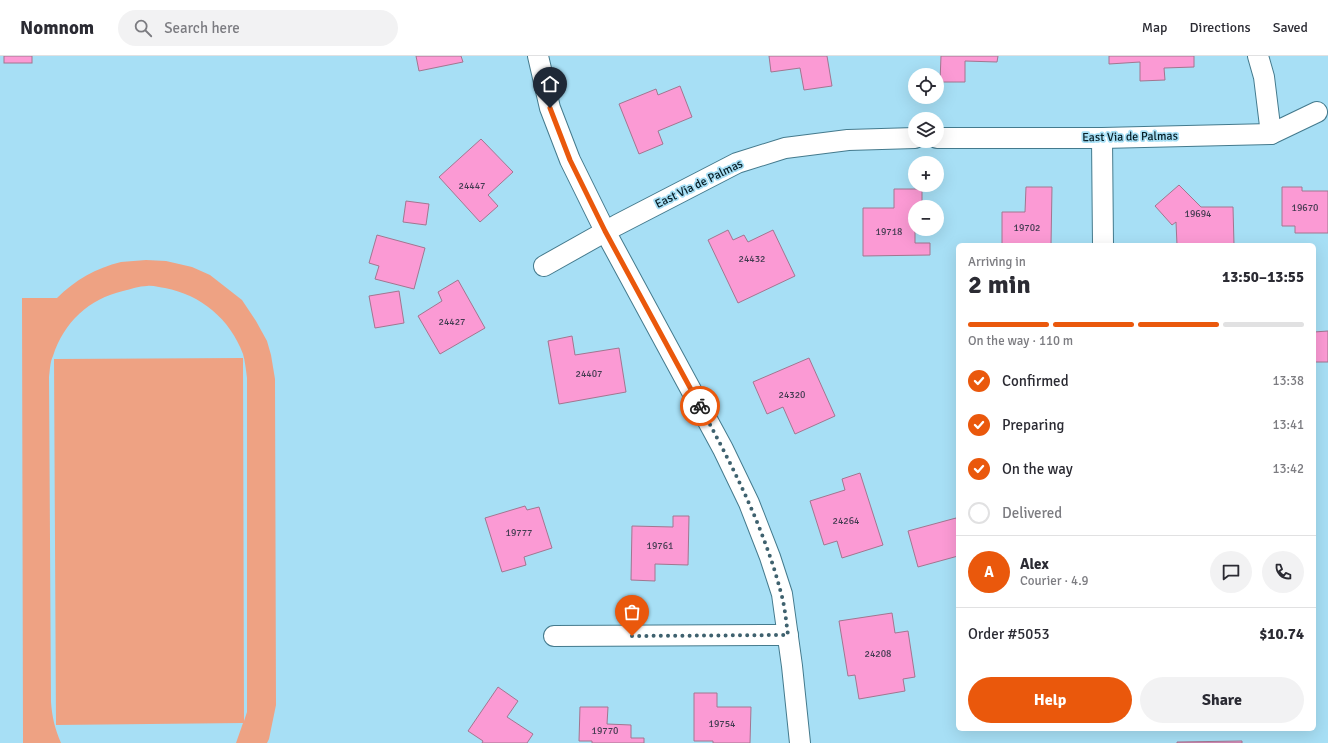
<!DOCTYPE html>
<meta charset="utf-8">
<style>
:root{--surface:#fff;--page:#f2f2f3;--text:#2b2b33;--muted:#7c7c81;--line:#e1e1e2;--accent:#ea580c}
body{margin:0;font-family:Signika,sans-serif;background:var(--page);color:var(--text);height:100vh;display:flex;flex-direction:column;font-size:15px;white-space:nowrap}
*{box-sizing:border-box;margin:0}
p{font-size:13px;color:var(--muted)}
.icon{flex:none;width:22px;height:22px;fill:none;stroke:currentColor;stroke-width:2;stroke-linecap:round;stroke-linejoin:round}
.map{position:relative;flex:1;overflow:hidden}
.drawer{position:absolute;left:956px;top:187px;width:360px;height:488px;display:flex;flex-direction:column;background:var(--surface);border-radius:6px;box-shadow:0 4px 16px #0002}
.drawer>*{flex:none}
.tools{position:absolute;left:908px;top:12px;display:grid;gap:8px}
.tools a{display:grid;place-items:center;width:36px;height:36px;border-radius:50%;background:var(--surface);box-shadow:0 4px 16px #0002;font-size:20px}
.pin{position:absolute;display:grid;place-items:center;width:34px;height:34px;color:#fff;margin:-41px -17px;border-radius:50% 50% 50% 0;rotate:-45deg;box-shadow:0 0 4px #0007}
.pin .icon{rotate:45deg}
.courier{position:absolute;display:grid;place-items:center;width:40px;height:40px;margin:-20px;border:3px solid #ea580c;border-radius:50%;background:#fff;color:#222;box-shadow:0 1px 5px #0007}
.head em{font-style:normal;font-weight:700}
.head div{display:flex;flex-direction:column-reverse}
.head{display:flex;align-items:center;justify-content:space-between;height:68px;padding:0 12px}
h1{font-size:26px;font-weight:700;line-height:30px}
.bar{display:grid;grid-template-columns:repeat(4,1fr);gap:6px 4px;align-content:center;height:48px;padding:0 12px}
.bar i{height:5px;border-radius:3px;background:var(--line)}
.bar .on{background:var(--accent)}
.bar p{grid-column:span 4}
.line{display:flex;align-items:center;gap:10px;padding:0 12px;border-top:1px solid var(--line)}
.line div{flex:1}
.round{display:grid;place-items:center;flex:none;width:42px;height:42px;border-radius:21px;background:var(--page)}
ol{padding:0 12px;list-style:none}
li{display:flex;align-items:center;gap:12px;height:44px}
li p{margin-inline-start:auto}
li .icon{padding:4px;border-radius:50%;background:var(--accent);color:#fff;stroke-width:4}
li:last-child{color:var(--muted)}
li i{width:22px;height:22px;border:2px solid var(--line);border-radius:50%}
.button{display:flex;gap:8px;margin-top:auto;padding:8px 12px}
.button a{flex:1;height:46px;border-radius:24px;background:var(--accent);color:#fff;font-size:16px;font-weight:700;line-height:46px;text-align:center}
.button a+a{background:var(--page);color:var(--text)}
header{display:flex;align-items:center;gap:24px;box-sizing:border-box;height:56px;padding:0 20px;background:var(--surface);border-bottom:1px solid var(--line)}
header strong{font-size:19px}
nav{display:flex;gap:22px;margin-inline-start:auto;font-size:14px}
.search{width:280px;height:36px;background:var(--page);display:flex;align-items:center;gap:10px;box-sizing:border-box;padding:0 14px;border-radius:22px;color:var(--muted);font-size:15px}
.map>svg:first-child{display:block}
.green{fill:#eea283}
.building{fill:#fb9ad4;stroke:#a27690}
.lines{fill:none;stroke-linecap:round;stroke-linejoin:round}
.street-casing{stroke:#447a8d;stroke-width:22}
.street{stroke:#fff;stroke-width:20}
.done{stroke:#3e616e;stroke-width:4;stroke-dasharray:0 7.2}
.route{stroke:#ea580c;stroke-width:5}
.labels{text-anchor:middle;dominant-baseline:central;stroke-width:3.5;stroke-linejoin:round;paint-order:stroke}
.number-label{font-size:10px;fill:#433c51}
.street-label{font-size:12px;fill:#061d25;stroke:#a7dff5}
</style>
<header>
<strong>Nomnom</strong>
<div class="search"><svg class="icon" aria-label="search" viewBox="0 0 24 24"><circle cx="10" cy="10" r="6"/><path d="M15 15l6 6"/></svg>Search here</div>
<nav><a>Map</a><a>Directions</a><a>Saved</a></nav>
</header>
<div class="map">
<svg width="1328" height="687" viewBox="0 0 1328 687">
<rect width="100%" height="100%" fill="#a7dff5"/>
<path class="green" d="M 146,204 L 166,205 L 192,211 L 210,219 L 242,244 L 256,265 L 267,285 L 271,299 L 275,323 L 276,649 L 269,683 L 267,687 L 236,687 L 243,667 L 56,669 L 54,303 L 243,302 L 244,665 L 247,656 L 247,322 C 246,314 245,305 243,298 C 230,263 201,239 165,232 C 160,232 153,229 147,230 C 139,230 131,233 123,235 C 89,243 64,266 53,300 C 50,306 50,314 49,321 L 51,646 C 52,661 55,673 61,687 L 23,687 L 22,242 L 57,242 C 75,224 96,212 121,206 C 129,205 138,205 146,204 Z"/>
<g class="building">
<rect x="4" y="0" width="28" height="7"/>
<path d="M 416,0 L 461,0 L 463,6 L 419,15 Z"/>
<path d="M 769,0 L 827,0 L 832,30 L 804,34 L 800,12 L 771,16 Z"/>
<path d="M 941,0 L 998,0 L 997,6 L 965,5 L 965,26 L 940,26 Z"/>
<path d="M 1109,0 L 1194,0 L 1194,11 L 1164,12 L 1165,24 L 1140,25 L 1140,6 L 1109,8 Z"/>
<path d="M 680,30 L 692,61 L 658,75 L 663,88 L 639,98 L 619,48 L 656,33 L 658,39 Z"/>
<path d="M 481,83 L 513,116 L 488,139 L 498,150 L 480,166 L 439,121 Z"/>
<path d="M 1179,129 L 1201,151 L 1233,151 L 1234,189 L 1177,189 L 1176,166 L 1172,169 L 1155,150 Z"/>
<path d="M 1026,131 L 1052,131 L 1051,189 L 1002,189 L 1002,156 L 1025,156 Z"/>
<path d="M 1282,131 L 1302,131 L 1302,135 L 1328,135 L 1328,177 L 1295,177 L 1295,170 L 1282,170 Z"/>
<path d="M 894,133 L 922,133 L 922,151 L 915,151 L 915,187 L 930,187 L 930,199 L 863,200 L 863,152 L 894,152 Z"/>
<path d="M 406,145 L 429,148 L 426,169 L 403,166 Z"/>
<path d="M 728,174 L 733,184 L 744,179 L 748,186 L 773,174 L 795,220 L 738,247 L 708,184 Z"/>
<path d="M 377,179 L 425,192 L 414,233 L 375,223 L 379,210 L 369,207 Z"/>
<path d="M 458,224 L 485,272 L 440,298 L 418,260 L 442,245 L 438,236 Z"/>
<path d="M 399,235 L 404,267 L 375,272 L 369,240 Z"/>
<path d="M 1328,275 L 1328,306 L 1314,306 L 1314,276 Z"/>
<path d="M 572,280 L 575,299 L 619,292 L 626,336 L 559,348 L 548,285 Z"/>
<path d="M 809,302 L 835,360 L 795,378 L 783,351 L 767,358 L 753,326 Z"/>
<path d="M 860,417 L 883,489 L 842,502 L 837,485 L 824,489 L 810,445 L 845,434 L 842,423 Z"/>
<path d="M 525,450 L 527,454 L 539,451 L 552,492 L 524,501 L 526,509 L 502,516 L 485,462 Z"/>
<path d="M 673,460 L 689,460 L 688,509 L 655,508 L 655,525 L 631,524 L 632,470 L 673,471 Z"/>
<path d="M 956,462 L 958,469 L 958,500 L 918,511 L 908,475 Z"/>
<path d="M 892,557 L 895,577 L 908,575 L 915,621 L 903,623 L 905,635 L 859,643 L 855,619 L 848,620 L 839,565 Z"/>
<path d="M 498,631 L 518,645 L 507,661 L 533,678 L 527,687 L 482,687 L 483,685 L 468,675 Z"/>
<path d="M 694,637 L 717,637 L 717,651 L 751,651 L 750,687 L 713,687 L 713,685 L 694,685 Z"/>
<path d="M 580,651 L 608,651 L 607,668 L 631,669 L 631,682 L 644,682 L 644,687 L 592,687 L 592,685 L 579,685 Z"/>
<path d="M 1242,685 L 1242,687 L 1177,687 L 1177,686 Z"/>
</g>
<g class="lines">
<g class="street-casing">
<g id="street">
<path d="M 538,0 L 550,52 L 570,104 L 605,175 L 723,393 L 749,447 L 770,501 L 782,538 L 792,610 L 800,687"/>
<path d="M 1258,0 L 1264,21 L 1271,78"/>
<path d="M 937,82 L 1102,82 L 1271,78 L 1317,56"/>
<path d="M 1102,82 L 1103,189"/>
<path d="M 544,210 L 617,169 L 737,107 L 785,92 L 848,84 L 915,82"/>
<path d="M 554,580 L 788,579"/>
</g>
</g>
<use href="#street" class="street"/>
</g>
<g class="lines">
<path class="done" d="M 632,580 L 788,579 C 786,565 785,551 781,537 C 764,471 732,409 700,350"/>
<path class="route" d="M 550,52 L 570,104 L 605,175 L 700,350"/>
</g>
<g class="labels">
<g class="number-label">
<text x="472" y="130">24447</text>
<text x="1305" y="152">19670</text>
<text x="1198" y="158">19694</text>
<text x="1027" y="172">19702</text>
<text x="889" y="176">19718</text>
<text x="752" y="203">24432</text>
<text x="452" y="266">24427</text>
<text x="589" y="318">24407</text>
<text x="792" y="339">24320</text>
<text x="846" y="465">24264</text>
<text x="519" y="477">19777</text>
<text x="660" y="490">19761</text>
<text x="878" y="598">24208</text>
<text x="722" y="668">19754</text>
<text x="605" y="675">19770</text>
</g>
<g class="street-label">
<text transform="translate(1130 81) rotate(-1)">East Via de Palmas</text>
<text transform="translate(699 128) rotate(-26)">East Via de Palmas</text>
</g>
</g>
</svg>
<div class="tools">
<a><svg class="icon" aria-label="locate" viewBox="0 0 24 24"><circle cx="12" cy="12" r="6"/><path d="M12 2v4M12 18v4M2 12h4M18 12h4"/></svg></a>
<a><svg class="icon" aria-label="layers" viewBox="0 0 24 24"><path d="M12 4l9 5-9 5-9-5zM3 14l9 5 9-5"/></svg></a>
<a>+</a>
<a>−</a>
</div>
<div class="pin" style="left:632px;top:580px;background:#ea580c"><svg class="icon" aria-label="bag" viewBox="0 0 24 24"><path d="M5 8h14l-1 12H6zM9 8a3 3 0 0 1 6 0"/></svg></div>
<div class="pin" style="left:550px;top:52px;background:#1f2937"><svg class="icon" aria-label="home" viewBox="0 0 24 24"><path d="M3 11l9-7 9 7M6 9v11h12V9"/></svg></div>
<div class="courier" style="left:700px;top:350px"><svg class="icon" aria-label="bike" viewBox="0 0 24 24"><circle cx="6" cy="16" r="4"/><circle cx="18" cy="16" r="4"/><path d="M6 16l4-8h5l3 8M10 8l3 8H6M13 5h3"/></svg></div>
<section class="drawer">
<div class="head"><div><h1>2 min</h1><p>Arriving in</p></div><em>13:50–13:55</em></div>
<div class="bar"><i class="on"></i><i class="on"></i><i class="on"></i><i></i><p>On the way · 110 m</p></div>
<ol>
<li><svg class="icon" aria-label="check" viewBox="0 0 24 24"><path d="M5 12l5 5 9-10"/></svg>Confirmed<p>13:38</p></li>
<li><svg class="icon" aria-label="check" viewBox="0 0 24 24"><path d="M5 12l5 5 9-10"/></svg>Preparing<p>13:41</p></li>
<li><svg class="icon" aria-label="check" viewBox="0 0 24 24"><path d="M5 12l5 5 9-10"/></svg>On the way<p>13:42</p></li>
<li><i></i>Delivered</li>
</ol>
<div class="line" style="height:72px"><b class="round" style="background:var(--accent);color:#fff">A</b><div><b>Alex</b><p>Courier · 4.9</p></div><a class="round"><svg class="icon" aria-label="chat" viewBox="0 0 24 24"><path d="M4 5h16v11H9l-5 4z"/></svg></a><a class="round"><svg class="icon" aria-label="phone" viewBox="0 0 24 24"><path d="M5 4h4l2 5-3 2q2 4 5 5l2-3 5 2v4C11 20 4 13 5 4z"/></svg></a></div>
<div class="line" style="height:52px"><div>Order #5053</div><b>$10.74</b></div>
<div class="button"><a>Help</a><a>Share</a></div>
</section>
</div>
